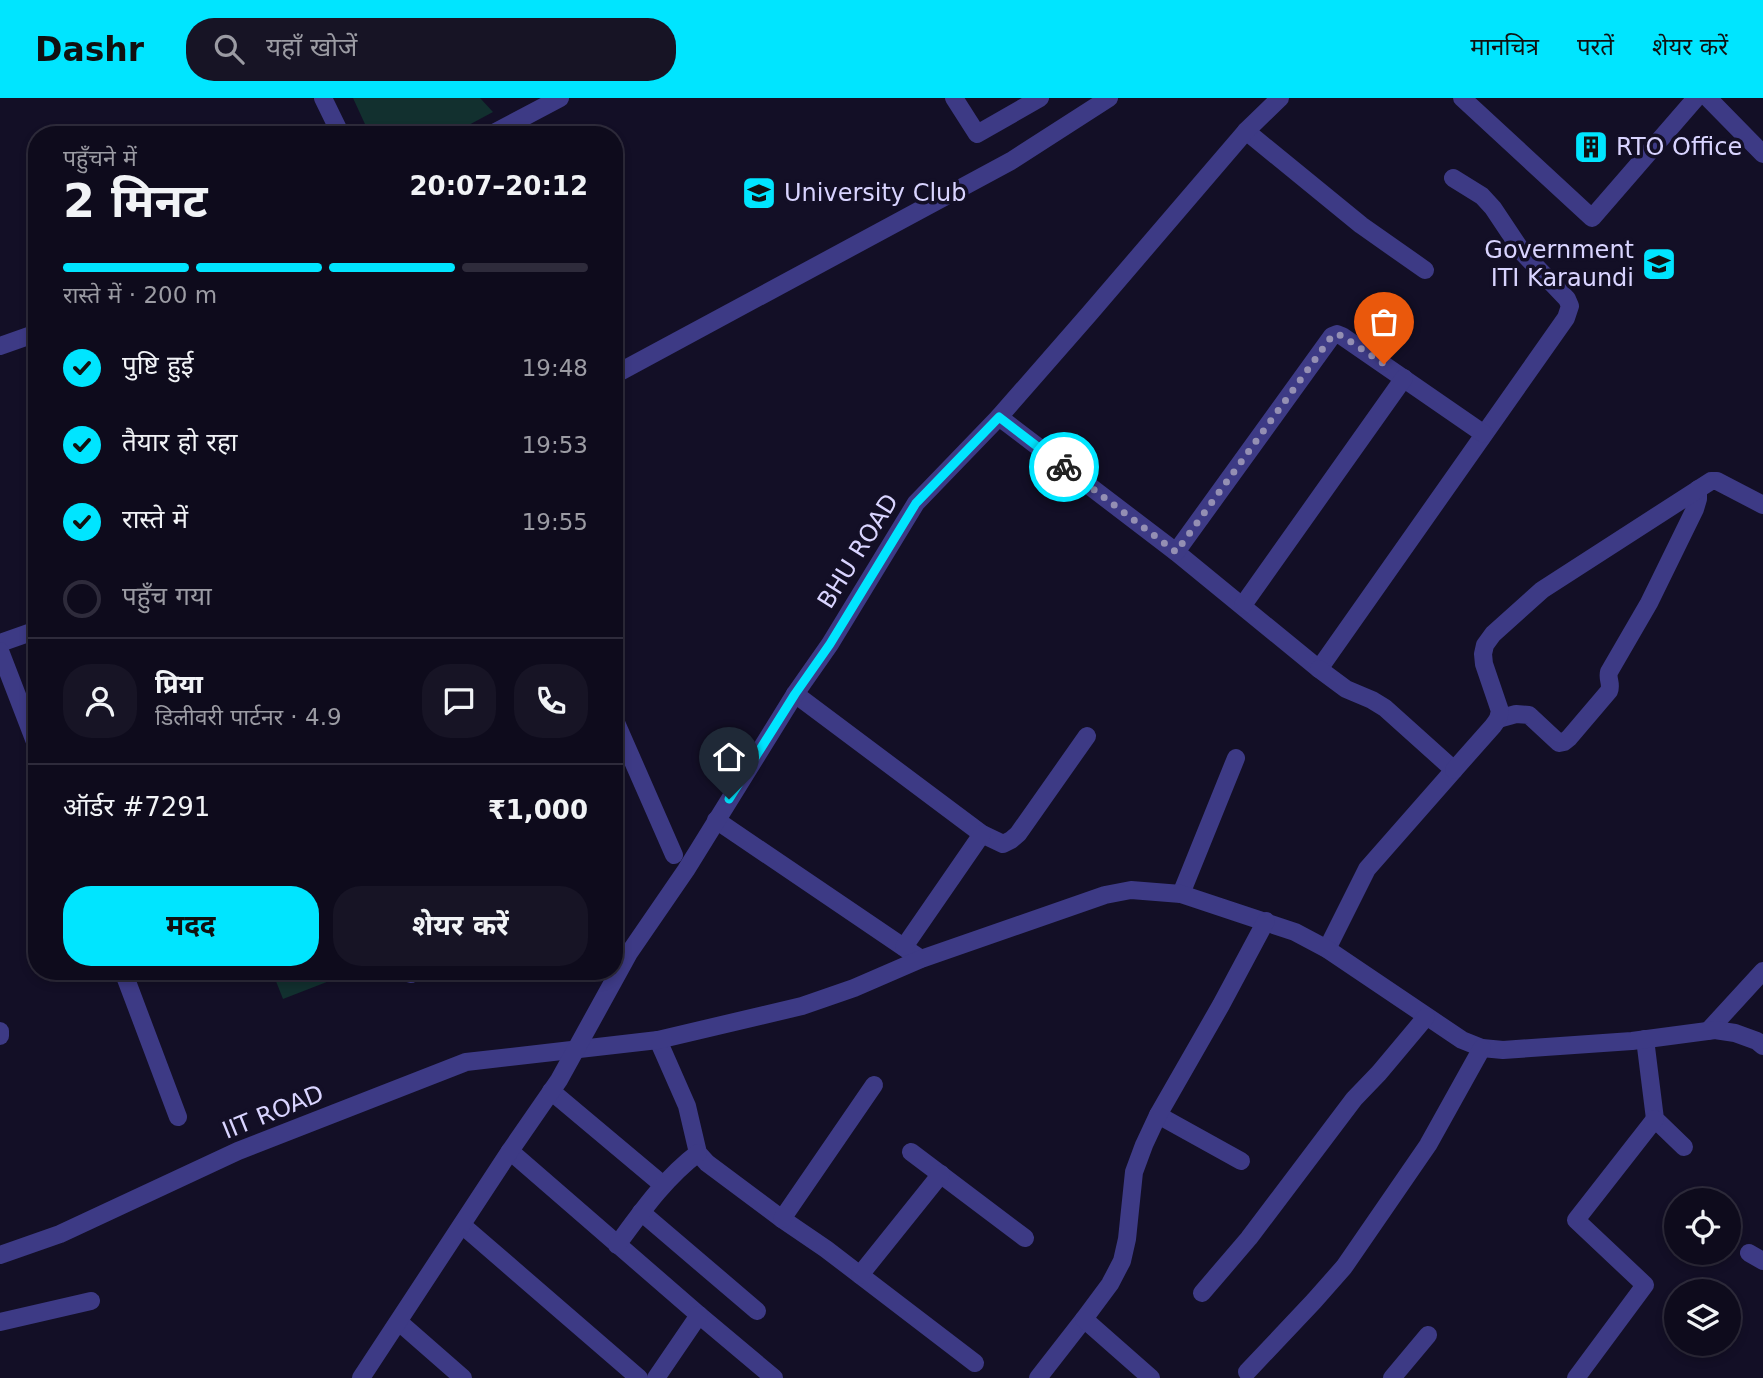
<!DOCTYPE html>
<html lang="hi">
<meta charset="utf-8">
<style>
:root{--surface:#0e0b1c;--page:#171425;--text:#f1f3f6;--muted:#9b9ba3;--line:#2e2b3b;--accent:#00e5ff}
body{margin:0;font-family:"DejaVu Sans","Noto Sans Devanagari",sans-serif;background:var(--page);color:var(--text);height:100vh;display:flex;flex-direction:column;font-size:26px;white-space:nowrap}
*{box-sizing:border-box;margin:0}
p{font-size:23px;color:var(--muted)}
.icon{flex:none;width:38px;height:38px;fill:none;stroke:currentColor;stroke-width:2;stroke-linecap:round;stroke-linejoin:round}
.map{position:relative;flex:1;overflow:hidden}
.details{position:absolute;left:28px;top:28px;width:595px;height:854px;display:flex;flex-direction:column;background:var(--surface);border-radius:28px;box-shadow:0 4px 10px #0003,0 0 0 2px var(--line)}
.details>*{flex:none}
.buttons{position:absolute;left:1664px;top:1090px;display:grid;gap:14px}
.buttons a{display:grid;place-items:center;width:77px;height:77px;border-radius:50%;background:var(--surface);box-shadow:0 4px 10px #0003,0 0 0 2px var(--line);font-size:35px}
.pin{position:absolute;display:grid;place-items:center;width:60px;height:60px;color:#fff;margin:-72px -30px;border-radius:50% 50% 50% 0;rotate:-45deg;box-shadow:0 0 7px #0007}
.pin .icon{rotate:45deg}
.courier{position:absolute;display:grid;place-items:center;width:70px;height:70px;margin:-35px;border:5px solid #00e5ff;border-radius:50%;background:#fff;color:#222;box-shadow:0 2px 9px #0007}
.summary em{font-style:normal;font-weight:700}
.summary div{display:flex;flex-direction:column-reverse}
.summary{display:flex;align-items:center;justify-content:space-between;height:119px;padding:0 35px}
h1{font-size:46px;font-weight:700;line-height:52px}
.bar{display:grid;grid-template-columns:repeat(4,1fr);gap:10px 7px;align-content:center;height:84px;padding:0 35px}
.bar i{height:9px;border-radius:5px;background:var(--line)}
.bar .selected{background:var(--accent)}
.bar p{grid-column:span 4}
.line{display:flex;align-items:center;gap:18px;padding:0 35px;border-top:2px solid var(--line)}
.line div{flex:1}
.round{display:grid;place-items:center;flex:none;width:74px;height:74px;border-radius:28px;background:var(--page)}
ol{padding:0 35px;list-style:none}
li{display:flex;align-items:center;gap:21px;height:77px}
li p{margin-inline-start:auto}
li .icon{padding:7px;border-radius:50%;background:var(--accent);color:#111;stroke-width:4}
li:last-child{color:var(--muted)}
li i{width:38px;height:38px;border:4px solid var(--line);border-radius:50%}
.cta{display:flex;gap:14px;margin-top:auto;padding:14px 35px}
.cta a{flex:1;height:80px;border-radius:28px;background:var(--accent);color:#111;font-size:28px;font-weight:700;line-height:80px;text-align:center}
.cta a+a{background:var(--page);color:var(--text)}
header{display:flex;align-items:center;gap:42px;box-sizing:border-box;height:98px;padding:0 35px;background:var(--accent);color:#111}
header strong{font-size:33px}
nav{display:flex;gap:38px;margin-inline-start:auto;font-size:24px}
.search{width:490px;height:63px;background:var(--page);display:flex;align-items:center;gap:18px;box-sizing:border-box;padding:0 24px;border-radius:28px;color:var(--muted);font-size:26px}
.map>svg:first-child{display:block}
.green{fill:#12302f}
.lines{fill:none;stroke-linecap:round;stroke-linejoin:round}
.minor{stroke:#3d3a85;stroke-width:18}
.done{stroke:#948fb3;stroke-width:7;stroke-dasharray:0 12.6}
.route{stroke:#00e5ff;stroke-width:9}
.labels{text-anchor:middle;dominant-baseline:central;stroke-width:7;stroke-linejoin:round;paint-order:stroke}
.poi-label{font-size:24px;fill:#d9d4ff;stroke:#130f26;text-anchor:start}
.street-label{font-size:24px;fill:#d9d4ff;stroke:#130f26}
</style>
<header>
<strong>Dashr</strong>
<div class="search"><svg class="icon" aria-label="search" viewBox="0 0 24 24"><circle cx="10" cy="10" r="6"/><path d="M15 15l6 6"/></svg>यहाँ खोजें</div>
<nav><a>मानचित्र</a><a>परतें</a><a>शेयर करें</a></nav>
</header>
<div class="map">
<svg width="1763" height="1280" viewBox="0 0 1763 1280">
<rect width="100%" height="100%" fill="#130f26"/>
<g class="green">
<path d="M 353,0 L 480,0 L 493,14 L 450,37 L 370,37 Z"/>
<path d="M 272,873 L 355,873 L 283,901 Z"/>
</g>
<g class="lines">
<g class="minor">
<path d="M 323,0 L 341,37"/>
<path d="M 954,0 L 977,36 L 1040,0"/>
<path d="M 1462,0 L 1592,120 L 1696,0"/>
<path d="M 1708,0 L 1763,56"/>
<path d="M 1246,33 L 1361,127 L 1425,172"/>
<path d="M 490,37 L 560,0"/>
<path d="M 0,248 L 37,235"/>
<path d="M 614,277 L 1011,63 L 1109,0"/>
<path d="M 999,319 L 1176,454 L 1319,571 L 1566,220 L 1570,208 L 1567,201 L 1523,155 L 1493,110 L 1482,98 L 1453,80"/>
<path d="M 1176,454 L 1332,238 L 1337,236 L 1342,238 L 1484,336"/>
<path d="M 1243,507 L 1404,280"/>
<path d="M 0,545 L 37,532"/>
<path d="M 0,553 L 37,649"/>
<path d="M 1319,571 L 1346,591 L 1372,602 L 1385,610 L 1454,672 L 1367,771 L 1327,851"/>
<path d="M 795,596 L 982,736 L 1003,746 L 1011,742 L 1018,736 L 1087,638"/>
<path d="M 614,620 L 674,757"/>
<path d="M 1498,621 L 1516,616 L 1529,617 L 1559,645 L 1564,644 L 1569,640 L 1609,593 C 1612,586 1607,581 1609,574 L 1649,505 L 1695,411 L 1698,401 L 1698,391"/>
<path d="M 1454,672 L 1493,628 L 1498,621 L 1500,613 L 1484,566 L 1483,556 L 1485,547 L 1493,536 L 1542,492 L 1711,383 L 1717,383 L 1763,407"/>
<path d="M 716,722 L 921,861"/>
<path d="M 1181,796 L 1236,660"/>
<path d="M 904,849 L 982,736"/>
<path d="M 123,873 L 178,1019"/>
<path d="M 409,873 L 411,876"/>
<path d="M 0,933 L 0,938"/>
<path d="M 1708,933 L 1763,873"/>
<path d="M 1645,941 L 1655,1021 L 1684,1049"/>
<path d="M 658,942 L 687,1008 L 698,1055 L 707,1065 L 782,1121 L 826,1151 L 975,1265"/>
<path d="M 551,993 L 663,1087"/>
<path d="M 1158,1017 L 1241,1063"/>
<path d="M 510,1053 L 699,1217 L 774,1280"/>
<path d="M 911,1054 L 1025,1140"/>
<path d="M 641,1114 L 757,1213"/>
<path d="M 782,1121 L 874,987"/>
<path d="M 462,1127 L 639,1280"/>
<path d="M 617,1147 C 642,1113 665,1080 698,1055"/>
<path d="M 1749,1155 L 1763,1163"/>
<path d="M 0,1157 L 60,1136 L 238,1053 L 466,964 L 658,942 L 802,908 L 854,890 L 921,861 L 1105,797 L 1131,792 L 1181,796 L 1295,834 L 1327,851 L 1462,942 L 1482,950 L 1503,952 L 1632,943 L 1715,932 L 1735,935 L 1757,943 L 1763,948"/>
<path d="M 860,1177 L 941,1076"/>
<path d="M 1202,1195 L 1249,1140 L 1354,1001 L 1379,975 L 1426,919"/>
<path d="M 0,1224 L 91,1203"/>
<path d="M 399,1224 L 463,1280"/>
<path d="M 1247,1274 L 1314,1203 L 1344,1169 L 1428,1047 L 1482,950"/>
<path d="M 361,1280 L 510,1053 L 559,982 L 629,855 L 686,772 L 795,596 L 830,546 L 916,405 L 999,319 L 1090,215 L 1246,33 L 1280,0"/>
<path d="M 656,1280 L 699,1217"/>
<path d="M 1038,1280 L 1084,1221"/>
<path d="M 1151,1280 L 1084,1221 L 1110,1186 L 1122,1163 L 1127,1141 L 1134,1074 L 1144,1047 L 1158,1017 L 1221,907 L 1266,823"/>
<path d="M 1392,1280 L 1428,1237"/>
<path d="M 1576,1280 L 1645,1187 L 1576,1122 L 1655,1021"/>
</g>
</g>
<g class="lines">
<path class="done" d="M 1064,369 L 1176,454 L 1332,238 L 1337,236 L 1342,238 L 1384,266"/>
<path class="route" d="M 729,701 L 795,596 L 830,546 L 916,405 L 999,319 L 1064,369"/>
</g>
<defs>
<g id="building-square" transform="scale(1.75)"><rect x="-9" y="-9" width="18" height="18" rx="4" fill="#00e5ff" stroke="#130f26"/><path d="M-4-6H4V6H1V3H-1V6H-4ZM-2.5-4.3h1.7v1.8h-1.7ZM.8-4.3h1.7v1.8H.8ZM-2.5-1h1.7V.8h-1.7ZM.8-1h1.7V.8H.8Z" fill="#111"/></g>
<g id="university-square" transform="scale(1.75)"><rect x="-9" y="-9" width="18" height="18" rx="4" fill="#00e5ff" stroke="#130f26"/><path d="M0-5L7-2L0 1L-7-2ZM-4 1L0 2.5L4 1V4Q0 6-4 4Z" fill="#111"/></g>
</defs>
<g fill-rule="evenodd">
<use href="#building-square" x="1591" y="49"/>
<use href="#university-square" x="759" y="95"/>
<use href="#university-square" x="1659" y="166"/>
</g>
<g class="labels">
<g class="poi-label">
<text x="1616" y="49">RTO Office</text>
<text x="784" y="95">University Club</text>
<text x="1634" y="152" text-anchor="end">Government<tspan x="1634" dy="28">ITI Karaundi</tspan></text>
</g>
<g class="street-label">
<text transform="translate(858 453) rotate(-58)">BHU ROAD</text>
<text transform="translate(273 1014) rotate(-22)">IIT ROAD</text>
</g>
</g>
</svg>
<div class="buttons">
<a><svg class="icon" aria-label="locate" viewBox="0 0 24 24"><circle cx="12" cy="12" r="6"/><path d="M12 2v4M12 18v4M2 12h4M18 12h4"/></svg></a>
<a><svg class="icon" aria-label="layers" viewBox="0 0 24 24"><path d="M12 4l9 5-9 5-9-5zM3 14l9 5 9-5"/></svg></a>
</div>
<div class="pin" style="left:1384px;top:266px;background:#ea580c"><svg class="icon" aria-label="bag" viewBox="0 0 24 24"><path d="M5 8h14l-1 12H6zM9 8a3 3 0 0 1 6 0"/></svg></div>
<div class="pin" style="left:729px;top:701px;background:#1f2937"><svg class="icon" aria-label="home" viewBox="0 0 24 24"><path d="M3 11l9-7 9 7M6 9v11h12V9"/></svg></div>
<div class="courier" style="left:1064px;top:369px"><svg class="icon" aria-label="bike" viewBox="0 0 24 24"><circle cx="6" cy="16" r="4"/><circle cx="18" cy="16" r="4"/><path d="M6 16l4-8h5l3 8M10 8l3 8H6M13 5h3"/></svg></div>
<section class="details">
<div class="summary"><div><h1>2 मिनट</h1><p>पहुँचने में</p></div><em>20:07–20:12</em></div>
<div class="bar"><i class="selected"></i><i class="selected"></i><i class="selected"></i><i></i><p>रास्ते में · 200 m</p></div>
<ol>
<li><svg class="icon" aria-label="check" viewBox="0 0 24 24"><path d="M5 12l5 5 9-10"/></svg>पुष्टि हुई<p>19:48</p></li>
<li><svg class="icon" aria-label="check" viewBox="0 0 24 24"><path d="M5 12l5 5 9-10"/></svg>तैयार हो रहा<p>19:53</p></li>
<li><svg class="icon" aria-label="check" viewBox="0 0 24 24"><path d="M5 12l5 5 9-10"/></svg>रास्ते में<p>19:55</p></li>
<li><i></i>पहुँच गया</li>
</ol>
<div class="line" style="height:126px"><a class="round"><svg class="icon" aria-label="person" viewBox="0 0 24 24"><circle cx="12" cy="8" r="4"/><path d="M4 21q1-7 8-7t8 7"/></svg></a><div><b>प्रिया</b><p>डिलीवरी पार्टनर · 4.9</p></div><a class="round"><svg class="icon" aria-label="chat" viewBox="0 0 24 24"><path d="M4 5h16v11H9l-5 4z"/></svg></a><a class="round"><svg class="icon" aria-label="phone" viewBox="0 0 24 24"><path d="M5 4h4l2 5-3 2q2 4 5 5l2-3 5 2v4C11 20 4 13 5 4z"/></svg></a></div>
<div class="line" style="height:91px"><div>ऑर्डर #7291</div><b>₹1,000</b></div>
<div class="cta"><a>मदद</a><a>शेयर करें</a></div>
</section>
</div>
